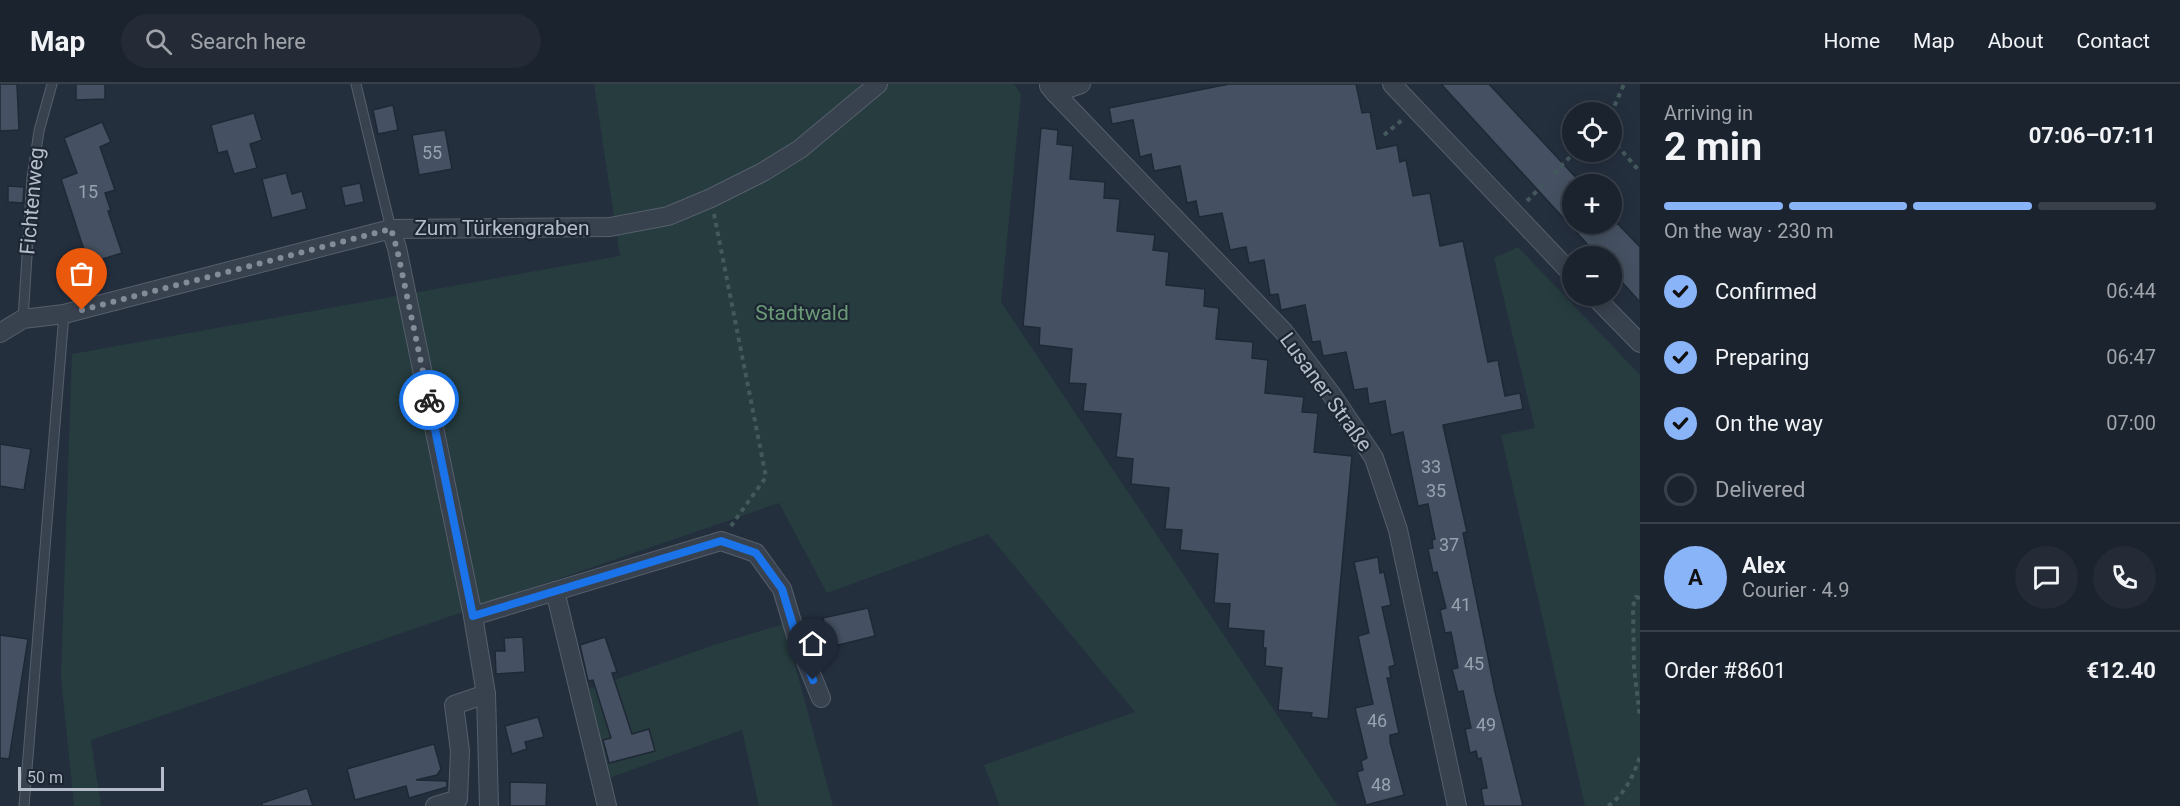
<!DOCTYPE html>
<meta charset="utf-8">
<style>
:root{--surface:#1b232e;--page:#242b36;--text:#f1f3f6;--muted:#a0a4aa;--line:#39404a;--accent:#8ab4f8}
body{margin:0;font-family:Roboto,sans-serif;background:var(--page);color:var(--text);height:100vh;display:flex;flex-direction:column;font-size:22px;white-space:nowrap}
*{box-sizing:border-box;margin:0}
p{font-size:20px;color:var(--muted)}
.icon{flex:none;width:33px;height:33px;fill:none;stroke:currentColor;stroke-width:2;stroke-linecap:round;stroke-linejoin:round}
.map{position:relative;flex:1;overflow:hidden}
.drawer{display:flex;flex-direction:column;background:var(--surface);width:540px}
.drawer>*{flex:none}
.tools{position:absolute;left:1562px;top:18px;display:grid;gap:12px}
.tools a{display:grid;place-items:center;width:60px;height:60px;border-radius:50%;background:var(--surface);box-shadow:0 3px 15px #0003,0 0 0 2px var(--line);font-size:30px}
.scale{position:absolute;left:18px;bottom:15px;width:146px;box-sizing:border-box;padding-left:6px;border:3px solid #b4bcc9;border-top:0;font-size:16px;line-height:21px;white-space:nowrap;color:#b4bcc9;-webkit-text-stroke:4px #1d2633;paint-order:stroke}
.pin{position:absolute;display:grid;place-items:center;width:51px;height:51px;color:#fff;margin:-62px -26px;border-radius:50% 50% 50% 0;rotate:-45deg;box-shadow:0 0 6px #0007}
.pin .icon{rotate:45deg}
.courier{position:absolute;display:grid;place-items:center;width:60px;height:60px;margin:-30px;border:4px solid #1a73e8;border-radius:50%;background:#fff;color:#222;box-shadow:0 2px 8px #0007}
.overview em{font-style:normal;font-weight:700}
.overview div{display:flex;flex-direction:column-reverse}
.overview{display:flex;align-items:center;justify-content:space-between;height:102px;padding:0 24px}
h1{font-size:39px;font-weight:700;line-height:45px}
.bar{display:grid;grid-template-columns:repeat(4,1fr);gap:9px 6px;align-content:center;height:72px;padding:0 24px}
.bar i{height:8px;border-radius:4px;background:var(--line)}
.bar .current{background:var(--accent)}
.bar p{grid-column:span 4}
.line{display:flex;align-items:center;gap:15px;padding:0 24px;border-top:2px solid var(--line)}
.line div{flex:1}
.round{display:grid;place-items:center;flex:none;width:63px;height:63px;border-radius:32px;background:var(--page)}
ol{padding:0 24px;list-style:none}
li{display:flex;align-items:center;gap:18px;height:66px}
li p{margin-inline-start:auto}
li .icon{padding:6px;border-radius:50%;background:var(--accent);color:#111;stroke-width:4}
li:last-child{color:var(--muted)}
li i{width:33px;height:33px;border:3px solid var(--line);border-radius:50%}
header{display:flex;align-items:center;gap:36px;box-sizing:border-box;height:84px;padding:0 30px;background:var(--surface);border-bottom:2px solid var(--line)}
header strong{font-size:28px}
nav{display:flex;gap:33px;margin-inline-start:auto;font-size:21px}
.search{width:420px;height:54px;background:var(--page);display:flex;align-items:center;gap:15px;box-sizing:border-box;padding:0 21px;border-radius:33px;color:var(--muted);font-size:22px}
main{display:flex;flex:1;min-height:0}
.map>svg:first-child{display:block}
.green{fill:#263c3f}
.building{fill:#455162;stroke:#1f2835;stroke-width:1.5}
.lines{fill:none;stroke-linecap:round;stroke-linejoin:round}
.lane-casing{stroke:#565f6c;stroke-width:11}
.street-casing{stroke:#565f6c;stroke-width:20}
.path{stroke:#44595c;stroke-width:4;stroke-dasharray:4.5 4.5;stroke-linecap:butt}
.lane{stroke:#38414e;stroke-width:9}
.street{stroke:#38414e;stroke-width:18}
.done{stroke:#828b98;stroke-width:6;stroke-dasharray:0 10.8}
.route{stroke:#1a73e8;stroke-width:8}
.labels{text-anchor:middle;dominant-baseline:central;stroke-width:4.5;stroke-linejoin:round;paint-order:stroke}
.number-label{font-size:18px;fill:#98a1af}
.street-label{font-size:21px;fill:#b4bcc9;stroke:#1d2633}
.park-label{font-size:21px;fill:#6b9a76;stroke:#1d2633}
</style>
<header>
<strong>Map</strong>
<div class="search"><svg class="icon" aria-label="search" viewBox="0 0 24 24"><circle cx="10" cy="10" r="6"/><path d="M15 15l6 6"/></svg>Search here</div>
<nav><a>Home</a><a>Map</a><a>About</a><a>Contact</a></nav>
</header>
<main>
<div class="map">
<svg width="1640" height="722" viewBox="0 0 1640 722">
<rect width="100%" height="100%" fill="#242f3e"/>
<g class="green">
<path d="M 594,0 L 1014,0 L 1021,10 L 1001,218 L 1338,722 L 1000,722 L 984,681 L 1135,628 L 988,450 L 827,509 L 779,419 L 91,656 L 101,722 L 74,722 L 61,593 L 72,270 L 620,172 Z"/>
<path d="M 1518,163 L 1640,291 L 1640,722 L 1585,722 L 1501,351 L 1535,344 L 1494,174 Z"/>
<path d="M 784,540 L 833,722 L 759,722 L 742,646 L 609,694 L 589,605 L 717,560 Z"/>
</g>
<g class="building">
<path d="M 0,0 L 17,0 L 19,46 L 0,47 Z"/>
<path d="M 76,0 L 105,0 L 105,15 L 76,16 Z"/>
<path d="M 1229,0 L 1356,0 L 1362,29 L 1370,28 L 1377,65 L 1397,61 L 1400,78 L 1406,76 L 1413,112 L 1430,109 L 1440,162 L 1463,157 L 1488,278 L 1498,276 L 1505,312 L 1520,309 L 1523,325 L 1443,341 L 1467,448 L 1463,449 L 1495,608 L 1523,722 L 1484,722 L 1481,705 L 1487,704 L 1481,674 L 1478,675 L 1476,667 L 1470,669 L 1465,645 L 1471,644 L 1463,607 L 1458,608 L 1452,585 L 1458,584 L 1455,568 L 1451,548 L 1445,549 L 1440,526 L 1446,524 L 1437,488 L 1433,489 L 1428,465 L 1433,464 L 1432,456 L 1435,455 L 1428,420 L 1418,422 L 1403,348 L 1391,351 L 1385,317 L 1369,320 L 1367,304 L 1354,306 L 1346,268 L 1323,272 L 1320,257 L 1312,258 L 1305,221 L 1281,226 L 1278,210 L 1270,211 L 1264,176 L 1249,179 L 1246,163 L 1230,166 L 1222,129 L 1199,133 L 1196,117 L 1187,119 L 1180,82 L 1154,87 L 1151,70 L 1140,73 L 1133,36 L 1112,40 L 1109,24 Z"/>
<path d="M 1441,0 L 1489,0 L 1582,100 L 1572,100 L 1572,140 L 1618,140 L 1640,163 L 1640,218 L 1611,186 L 1611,172 L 1598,172 Z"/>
<path d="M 393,21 L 398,46 L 378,50 L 373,26 Z"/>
<path d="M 254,29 L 262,56 L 250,60 L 257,84 L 234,90 L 227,67 L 218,69 L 211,41 Z"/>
<path d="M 102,38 L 111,58 L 100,63 L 115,106 L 105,109 L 111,127 L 108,127 L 122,169 L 96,177 L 98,184 L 70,191 L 65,171 L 84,166 L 61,95 L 77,89 L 64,54 Z"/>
<path d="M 1041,44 L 1058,46 L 1057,60 L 1073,62 L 1070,95 L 1105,98 L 1104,114 L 1120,115 L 1117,147 L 1155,151 L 1153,166 L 1169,168 L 1166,201 L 1205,205 L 1204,222 L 1219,224 L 1216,255 L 1253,258 L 1252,274 L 1268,276 L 1265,309 L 1304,313 L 1302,328 L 1318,329 L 1314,368 L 1352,372 L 1328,635 L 1311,633 L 1312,629 L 1278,626 L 1282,584 L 1265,582 L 1266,564 L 1263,564 L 1264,547 L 1228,544 L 1230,520 L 1214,519 L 1218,470 L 1180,466 L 1182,446 L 1165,445 L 1169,404 L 1131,400 L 1133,375 L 1116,373 L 1121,330 L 1083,327 L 1086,300 L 1069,299 L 1072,265 L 1039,261 L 1040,244 L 1023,242 Z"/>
<path d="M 445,46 L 452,85 L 419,91 L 412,51 Z"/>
<path d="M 286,89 L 292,110 L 302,107 L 307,125 L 272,134 L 262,95 Z"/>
<path d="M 360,99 L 364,118 L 345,122 L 341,103 Z"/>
<path d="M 8,102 L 24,103 L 23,119 L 8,118 Z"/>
<path d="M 0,360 L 31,365 L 24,406 L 0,402 Z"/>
<path d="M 1378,473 L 1380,489 L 1384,488 L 1391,521 L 1382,523 L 1395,581 L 1389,583 L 1391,594 L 1387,594 L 1399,649 L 1390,651 L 1390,658 L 1404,711 L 1366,721 L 1357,688 L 1363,686 L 1361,677 L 1367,674 L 1355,624 L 1373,620 L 1358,552 L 1369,549 L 1354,478 Z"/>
<path d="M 868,524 L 875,552 L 830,563 L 823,534 Z"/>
<path d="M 0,551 L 28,555 L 9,675 L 0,674 Z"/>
<path d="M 523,553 L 525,588 L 496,590 L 495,567 L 505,567 L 504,554 Z"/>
<path d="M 605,553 L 617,588 L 612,589 L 632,650 L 649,645 L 655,667 L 609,679 L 603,656 L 611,654 L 593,596 L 588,597 L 580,561 Z"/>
<path d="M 538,633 L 544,653 L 525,658 L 527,665 L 512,670 L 505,642 Z"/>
<path d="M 434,660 L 441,685 L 437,691 L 416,696 L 447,697 L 447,703 L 409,714 L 406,702 L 355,716 L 347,685 Z"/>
<path d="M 510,698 L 547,699 L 546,722 L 510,722 Z"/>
<path d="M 307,704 L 313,722 L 262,722 L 262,719 Z"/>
</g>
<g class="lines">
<g class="lane-casing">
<g id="lane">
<path d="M 356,0 L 391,145"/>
<path d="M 23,235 L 32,94 L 39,47 L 52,0"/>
<path d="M 24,722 L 64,230"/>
</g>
</g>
<g class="street-casing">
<g id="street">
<path d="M 1392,0 L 1572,190"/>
<path d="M 1049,2 L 1055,9 L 1081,0"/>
<path d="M 1055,9 L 1284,248 L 1332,311 L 1374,374 L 1398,446 L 1457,722"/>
<path d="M 391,145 L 397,164 L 473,532 L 486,610 L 489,722"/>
<path d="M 1594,212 L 1640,259"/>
<path d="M 0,249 L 23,235 L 64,230 L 391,145 L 610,143 L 668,132 L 711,114 L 763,88 L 800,65 L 878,0"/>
<path d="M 555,507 L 607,722"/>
<path d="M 473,532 L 721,457 L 756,469 L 782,505 L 798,558 L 821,614"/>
<path d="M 435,722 L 458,715 L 460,667 L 454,621 L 486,610"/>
</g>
</g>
<g class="path">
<path d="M 1611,30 L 1624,0"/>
<path d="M 1384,51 L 1402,36"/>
<path d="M 1611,54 L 1640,88"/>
<path d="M 1554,89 L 1575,68"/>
<path d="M 1527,117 L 1546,98"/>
<path d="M 714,130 L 766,393 L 731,442"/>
<path d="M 1640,514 L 1636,513 L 1633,522 L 1634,583 L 1640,634"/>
<path d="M 1608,722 C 1625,710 1634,691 1640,672"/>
</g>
<use href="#lane" class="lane"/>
<use href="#street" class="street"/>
</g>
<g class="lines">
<path class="done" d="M 82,226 L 391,145 L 397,165 L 429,316"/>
<path class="route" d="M 429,316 L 473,532 L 721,457 L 756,469 L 782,505 L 798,558 L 813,596"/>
</g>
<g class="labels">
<g class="number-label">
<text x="432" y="68">55</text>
<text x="88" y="107">15</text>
<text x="1431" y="382">33</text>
<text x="1436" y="406">35</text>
<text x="1449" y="460">37</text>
<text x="1461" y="520">41</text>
<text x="1474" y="579">45</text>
<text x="1377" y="636">46</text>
<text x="1486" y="640">49</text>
<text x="1381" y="700">48</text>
</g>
<g class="street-label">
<text transform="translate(32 117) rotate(-85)">Fichtenweg</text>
<text x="502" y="144">Zum Türkengraben</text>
<text transform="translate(1326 308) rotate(54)">Lusaner Straße</text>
</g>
<g class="park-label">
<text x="802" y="229">Stadtwald</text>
</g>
</g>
</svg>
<div class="tools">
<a><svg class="icon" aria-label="locate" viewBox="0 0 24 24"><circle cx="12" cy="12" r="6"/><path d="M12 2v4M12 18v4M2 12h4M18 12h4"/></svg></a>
<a>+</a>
<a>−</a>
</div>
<div class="scale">50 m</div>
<div class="pin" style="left:82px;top:226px;background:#ea580c"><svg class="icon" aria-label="bag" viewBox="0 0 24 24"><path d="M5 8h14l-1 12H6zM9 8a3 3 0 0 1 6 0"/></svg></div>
<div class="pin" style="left:813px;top:596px;background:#1f2937"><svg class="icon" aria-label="home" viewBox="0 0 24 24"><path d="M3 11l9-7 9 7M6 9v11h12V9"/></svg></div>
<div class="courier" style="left:429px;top:316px"><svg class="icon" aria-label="bike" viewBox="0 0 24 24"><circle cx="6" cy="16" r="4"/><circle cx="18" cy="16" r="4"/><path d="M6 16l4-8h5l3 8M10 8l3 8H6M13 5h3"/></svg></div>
</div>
<section class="drawer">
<div class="overview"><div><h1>2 min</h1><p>Arriving in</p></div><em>07:06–07:11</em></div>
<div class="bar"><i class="current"></i><i class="current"></i><i class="current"></i><i></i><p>On the way · 230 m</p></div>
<ol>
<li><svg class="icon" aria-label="check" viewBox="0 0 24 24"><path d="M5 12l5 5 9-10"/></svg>Confirmed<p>06:44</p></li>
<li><svg class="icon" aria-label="check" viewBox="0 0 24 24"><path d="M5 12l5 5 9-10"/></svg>Preparing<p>06:47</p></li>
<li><svg class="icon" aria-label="check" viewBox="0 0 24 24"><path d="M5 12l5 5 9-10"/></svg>On the way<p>07:00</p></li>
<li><i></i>Delivered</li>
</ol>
<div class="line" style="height:108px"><b class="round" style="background:var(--accent);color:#111">A</b><div><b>Alex</b><p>Courier · 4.9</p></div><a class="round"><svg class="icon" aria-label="chat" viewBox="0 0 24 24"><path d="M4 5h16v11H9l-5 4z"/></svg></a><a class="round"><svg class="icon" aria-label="phone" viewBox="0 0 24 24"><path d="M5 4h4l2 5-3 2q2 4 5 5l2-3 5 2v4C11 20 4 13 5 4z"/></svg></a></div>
<div class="line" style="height:78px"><div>Order #8601</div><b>€12.40</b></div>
</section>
</main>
